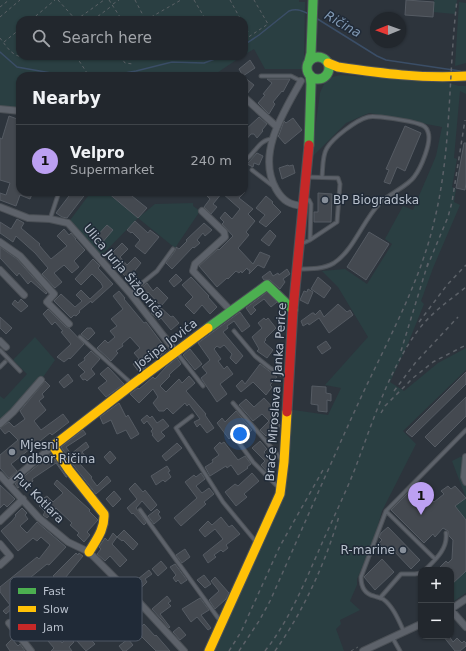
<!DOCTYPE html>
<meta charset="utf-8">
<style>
body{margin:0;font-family:"DejaVu Sans",sans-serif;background:#2a2f35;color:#f1f3f6}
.controls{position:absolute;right:12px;bottom:12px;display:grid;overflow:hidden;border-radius:8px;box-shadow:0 1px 3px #0004}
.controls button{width:36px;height:36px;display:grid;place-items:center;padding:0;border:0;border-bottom:1px solid #3f4449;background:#22272d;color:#f1f3f6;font:20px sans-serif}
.compass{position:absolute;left:370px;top:12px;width:36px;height:36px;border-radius:50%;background:#22272d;box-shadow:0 1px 3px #0004;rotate:269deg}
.you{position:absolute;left:240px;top:434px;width:14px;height:14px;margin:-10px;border:3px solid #fff;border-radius:50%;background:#1a73e8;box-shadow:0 0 0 6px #1a73e833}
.badge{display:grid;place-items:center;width:26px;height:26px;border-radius:50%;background:#bca0f2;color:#111;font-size:13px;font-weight:700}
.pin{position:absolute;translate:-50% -33px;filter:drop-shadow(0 1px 2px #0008)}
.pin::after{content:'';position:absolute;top:21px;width:14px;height:12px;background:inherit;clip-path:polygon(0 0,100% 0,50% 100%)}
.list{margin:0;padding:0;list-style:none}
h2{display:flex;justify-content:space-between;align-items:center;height:52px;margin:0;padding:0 16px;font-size:17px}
h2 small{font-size:13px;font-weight:400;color:#a2a5aa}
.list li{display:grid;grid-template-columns:26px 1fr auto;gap:12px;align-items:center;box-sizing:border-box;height:72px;padding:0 16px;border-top:1px solid #3f4449}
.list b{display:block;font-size:15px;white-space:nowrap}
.list p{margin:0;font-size:13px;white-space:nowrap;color:#a2a5aa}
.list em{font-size:13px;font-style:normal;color:#a2a5aa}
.icon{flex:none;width:22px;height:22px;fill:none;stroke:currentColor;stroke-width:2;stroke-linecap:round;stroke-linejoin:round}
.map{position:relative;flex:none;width:466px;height:651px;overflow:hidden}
.search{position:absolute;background:#22272d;box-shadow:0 1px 3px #0004;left:16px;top:16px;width:232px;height:44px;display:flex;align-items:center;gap:10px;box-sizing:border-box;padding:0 14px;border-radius:12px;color:#a2a5aa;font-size:15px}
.panel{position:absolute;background:#22272d;box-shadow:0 1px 3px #0004;left:16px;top:72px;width:232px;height:124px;border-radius:12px}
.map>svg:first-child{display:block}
.green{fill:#2a3f42}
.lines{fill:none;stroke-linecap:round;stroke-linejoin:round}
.stream{stroke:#3b4e67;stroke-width:1.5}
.building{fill:#444950;stroke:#555b63}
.lane-casing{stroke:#4b5056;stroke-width:5}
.street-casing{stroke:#4b5056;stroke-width:8}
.fast-casing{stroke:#4b5056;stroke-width:11}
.slow-casing{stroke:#4b5056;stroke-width:11}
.jam-casing{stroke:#4b5056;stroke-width:11}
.path{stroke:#5b6166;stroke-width:1;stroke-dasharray:3 3;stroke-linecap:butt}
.lane{stroke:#5d626a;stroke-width:3}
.street{stroke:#5d626a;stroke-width:6}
.fast{stroke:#4caf50;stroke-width:9}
.slow{stroke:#ffc107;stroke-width:9}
.jam{stroke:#c62828;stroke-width:9}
.rail{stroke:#5c6168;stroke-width:1.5;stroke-dasharray:4 4;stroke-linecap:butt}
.poi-dot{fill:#878f9a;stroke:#202a37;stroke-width:1.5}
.labels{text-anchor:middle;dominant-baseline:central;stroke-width:3;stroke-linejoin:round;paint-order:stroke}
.poi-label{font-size:12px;fill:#b8c0cc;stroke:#202a37;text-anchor:start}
.street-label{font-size:12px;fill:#b8c0cc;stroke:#202a37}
.water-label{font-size:13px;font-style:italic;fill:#7f97b2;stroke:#202a37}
.key{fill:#202a37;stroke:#4e5764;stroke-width:1}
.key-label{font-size:11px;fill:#b8c0cc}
</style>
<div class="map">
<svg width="466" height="651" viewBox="0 0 466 651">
<rect width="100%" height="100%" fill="#2d343c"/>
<path class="green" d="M0 0H299V2H305L304 58 302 69H265L254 49 244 55V20H20V56H242L214 75V76H20V111L0 109Z
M434 0H457L455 14 433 12Z
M459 2 466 3V63L455 66Z
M340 75 446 82 459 86H466V94L460 91 454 158 457 159 452 187 456 189 454 202 460 205 433 268 421 301 424 304 407 346 390 382 404 391 438 363 466 348V370L403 431 416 444 382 511 373 543 357 579V585L350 601 360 610 340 620 341 624 336 629 344 651H209L280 494 287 409 328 415 341 388 325 385 368 337 338 287 322 271 345 269 367 284 392 244 385 239 403 206 413 210 436 156 442 127 369 113 346 123 311 158 320 93C324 82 329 77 340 75Z
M91 192H106L138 218 155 204 193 203V206L200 211 175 248 138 218 99 258 68 223Z
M35 337 55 360 41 380 0 424V396L4 399 27 374 13 360Z
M466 456V520L455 506 466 498 452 461 460 457Z
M466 571V593L451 603V585Z"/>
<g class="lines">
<path class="stream" d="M316 18 377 56 386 60 460 71
M244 45 259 35 289 11C297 8 302 11 309 14
M0 52 17 67 68 76
M108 76 136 71 172 62 204 63 223 56"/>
</g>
<path class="building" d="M406 0 434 2 433 17 405 15Z
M250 60 255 68 243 76 239 69Z
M244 77 254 85 247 94 244 93Z
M267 79H290L283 92 282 91 273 102 275 104 269 114 258 103 265 95 263 94 272 83Z
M9 116 20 120V192H33L30 199 20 195 16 206 0 200V193L6 195 10 183 0 180V138L2 139Z
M259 117 267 124 262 130 263 131 257 138 254 134H251L244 142V131Z
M293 118 302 130 285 144 278 136 279 135 284 121 286 123Z
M405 126 421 133 405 171 397 167 390 184 384 182 389 170 386 169Z
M464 143H466V183L465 190 456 188Z
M257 153 263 156 259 165 254 163 253 167 247 164Z
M288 165 289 166 293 165 295 173 282 179 279 168Z
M72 192H87L67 218 62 217 56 213Z
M107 192H127L147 208 138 218Z
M208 192H245L239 198 253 209 248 214 255 221 246 232 249 235 238 248 253 264 260 252 270 256 264 268 258 265 249 274 250 270H248L247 268 242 273 241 271 239 273 236 271 228 279 227 278 217 287 199 266 218 249 219 250 233 236 222 224 224 222 220 218 225 212 232 219 240 209 222 193 213 204 217 207 211 214 204 207 210 199 205 194Z
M318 193 332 194 331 222H314V212H318Z
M266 196 273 202 272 203 281 212 266 227 259 222 265 215 256 208Z
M17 219 24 223 21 228 40 244 39 245 51 259 67 246 57 236 64 229 69 235 71 233 76 239H75L85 250 74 261 79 267 72 273 64 265 54 273 62 282 55 288 42 274 48 268 35 253 16 236 13 242 0 233V222L11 229Z
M135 221 148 233 150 230 159 237 145 254 135 246 140 240 132 232 131 233 127 230Z
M204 223 212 230 205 236 203 233 197 240 200 243 194 248 193 247 172 269 166 263 175 251 176 248V247L179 249 187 241 186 240Z
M107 225 113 230 101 244 95 238Z
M270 230 276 236 269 246 261 240Z
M369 232 389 244 366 280 347 267Z
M122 243 128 249 120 257 127 265 135 257 141 263 133 273 140 281 134 286 123 274 107 258Z
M0 247 17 259 47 293 46 294 31 281 28 284 19 273 17 276 0 258Z
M93 259 100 266 98 268 113 284 92 303 91 301 79 311 80 312 76 316 74 315 71 318 54 301 61 294 75 307 82 301 76 295 81 290 90 299 103 287 101 283 92 274 81 285 75 279Z
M287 269 290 274 283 279 285 282 280 289 270 280H264L262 277 270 271 273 276 278 273 279 275Z
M176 274 182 280 174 287 169 281Z
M191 277 209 296 208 297 217 307 210 314 202 305 194 314 185 305 193 297 182 285Z
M318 277 331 288 324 298 311 289Z
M147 283 153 291 157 287 168 298 161 306 148 292 143 297 138 291Z
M308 289 313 292 308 304 300 300 304 291 307 292Z
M119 291 125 298 124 299 144 323 146 322 167 350 160 356 154 348 140 360 134 353 140 348 130 337 122 344 123 346 116 351 118 353 111 361 97 348 105 340 108 343 115 337 110 331 117 326 111 319 123 309 113 296Z
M267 292 277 302 271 307 264 299 253 307 256 310 251 315 246 308Z
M21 299 28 306 21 312 12 304 15 300 18 303Z
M338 304 347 312 350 310 353 315 329 333 319 318 309 325 308 323 303 326 301 321 312 313H314L315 315 320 310 324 317Z
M158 305 171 317 173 316 179 323 171 330 161 318 159 320 151 313Z
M48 309 66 327 69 328 84 344 70 359 69 358 64 362 57 357 71 344 61 332 63 331 55 322 52 325 43 314Z
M240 312 250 326 242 332 234 321 227 326 228 328 223 332 243 356 236 364 230 358 232 354 224 345 220 348 217 346 214 349 221 359 218 361 224 369 227 366 233 374 220 384 227 394 217 402 201 378 207 373 202 367 210 360 198 343Z
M0 317 12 328 6 334 0 328Z
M264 318 266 320 268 318 276 328 265 339 266 340 264 342 273 350 267 358 257 351 259 349 252 337 262 328 258 323Z
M87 328H91L95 333 88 340 81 334Z
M326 341 331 348 322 354 317 347Z
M190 349 202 364 195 370 183 355Z
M91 351 100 359 91 369 95 374 87 381 85 379 83 380 80 376 85 372 78 365 85 360 84 358Z
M177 358 181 364 173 371 169 375 170 376 160 386 166 392 179 379 182 383 189 376 195 383 186 391 206 414 205 415 214 428 207 433 200 424 197 427 194 422 200 419 189 404 187 406 185 403 173 414 167 408 164 411H159L153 403 158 397 153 389 139 403 130 394 138 388 139 389 153 377 155 379 166 367Z
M139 359 146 367 139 372 133 364Z
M260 364 277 377 270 385 272 387 266 395 253 382 241 392 236 386 242 380 245 384Z
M108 367 124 384 106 397 98 388 107 381 100 374Z
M466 372V384L412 437 406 432Z
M68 374 73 381 64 388 59 382Z
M45 381 50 386 42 394 44 397 39 401 46 410 34 421 41 430 63 414 69 422 52 435 50 433 11 464 17 471 9 478 0 468V455L18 440 9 431 5 434 0 428 9 422 14 427 25 419 20 411Z
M312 386 326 387V393L331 394V401L327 400V412L318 411V405L311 404Z
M466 397V416L435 447 425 437Z
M264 398 275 410 270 416 280 425 278 429 276 427 266 436 260 430 269 421 262 414 253 421 239 405 246 399 254 407Z
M119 403 126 417 128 415 139 434 131 439 126 430 117 434 111 420 103 424 100 417Z
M236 411 252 430 244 437 237 431 229 439 217 423 222 418 225 422Z
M147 415 150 418 152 416 157 423 163 419 169 426 161 432 165 436 158 442 152 435 153 434 151 431 153 429 147 421 144 424 141 420Z
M83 430 86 434 66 447 71 454 86 442 89 447 82 452 87 458 80 464 92 477 91 478 97 486 107 476 111 481 96 494 74 466 61 447Z
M260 441 267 449 264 452 273 461 269 465 272 469 271 476 261 465 265 461 252 448Z
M220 442 221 444 224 442 238 460 245 456 251 464 247 467 248 468 238 475 231 465 227 468 226 466 210 476 205 467 213 462 212 460 219 455 214 448Z
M177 443 182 448 166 461 162 456Z
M110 451 116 458 110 464 104 457Z
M51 454 67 477H66L56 463 32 479 33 481 29 485 26 481 18 488 15 484Z
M167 466 170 471 168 472 171 477 165 482 163 480 156 485 151 476Z
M201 473 205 479 196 486 202 493 209 488 214 494 204 502 206 504 181 526 174 518 197 498 185 482 194 475 196 477Z
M252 473 259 481 244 494 247 497 236 506 225 492 235 484 238 486Z
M57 480 90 510 89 511 98 520 87 532 90 535 84 542 77 535 79 533 70 525 72 523 56 508 47 518 43 515 45 512 39 506 41 504 38 501 42 496 44 498 47 496 53 502 63 493 54 484Z
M135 483 143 492 145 490 157 505 151 511 142 501 136 508 146 523 144 525 133 513 132 514 127 508 137 499 129 489Z
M0 485 15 499 7 507 4 504 0 508Z
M416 485 434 502 444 494 441 491 448 486 451 489 455 486 466 498 455 506 466 520V571L451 585V570H437L446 561 448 563 452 559 453 540 449 536 448 531 443 528 435 537 433 534 424 543 391 510Z
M114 491 121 499 113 507 106 499Z
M22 508 27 513 25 515 28 519 20 526 27 533 37 522 66 547 49 565 47 564 15 590 25 604 18 611 14 607 6 614 3 611 10 605 0 592V587L37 557 39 559 50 545 41 537 37 541 33 538 18 551 1 531 12 521 16 516 15 515Z
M157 509 160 512 158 514 161 518 154 524 148 516Z
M221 517 229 527 232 525 240 534 226 545 228 548 223 552 221 550 214 555 216 557 208 563 203 555 223 539 215 529 205 537 199 530 208 521 212 525Z
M388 527 420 560 411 569 391 548 387 551 379 543 382 540 379 537 381 533Z
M124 530 138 544 133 550 123 540 122 541 117 537Z
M113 533 117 537 112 544 127 560 120 567 110 556 105 561 97 554 101 549 99 547 105 538 108 541Z
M185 549 190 557 182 563 176 555Z
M76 553 78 555 79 553 83 556 61 583 53 576Z
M382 559 394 572 375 590 364 577Z
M161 561 167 568 158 576 152 569Z
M175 564 187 580 181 584 178 580 176 582 173 578 176 575 170 567Z
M149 570 152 574 145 579 147 582 138 591 134 586 135 585 133 583Z
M204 575 211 584 205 588 197 580Z
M215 577 229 593 226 599 215 609 209 600 219 591 211 581Z
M167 596 171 601 168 603 171 606 160 614 170 627 169 628 152 609Z
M125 598 134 607 127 614 125 611 118 617 120 620 92 641 95 644 86 651 77 641 99 621 101 623 118 608 116 606Z
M200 598 209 610 201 615 211 628 208 630 197 617 191 622 182 609Z
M144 624 155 636 156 635 170 651H156L138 633 142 630 140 628Z
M179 627 186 635 180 640 173 632Z
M56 635 62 643 69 636 74 642 69 647 72 651H51L54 648 48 641Z
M443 636H449L453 642 457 638 462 643 464 641 466 643V646L460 651H455Z
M12 639 18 646 20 644 25 651H10L6 645Z
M128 639 133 645 126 651H123L119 646Z"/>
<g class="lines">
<g class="lane-casing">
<path id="lane" d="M261 76H291L301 81
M244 161C255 155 258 139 273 139
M252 170 273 186
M304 199 309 200 311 204 310 240
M50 219 59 192
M301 244 310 240 337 222 340 184 338 178 306 177
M299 269C311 269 324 269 334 263 354 250 363 220 380 203 389 194 408 186 414 177 421 168 432 142 428 132 427 128 423 125 419 124 411 121 375 115 368 117 356 120 333 138 327 148 322 156 323 168 322 177
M130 293 157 271 173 249
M234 331 255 356 270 368 288 378
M80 337 131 383
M0 350 20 371
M177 353 203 386
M0 367 5 362
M233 403 282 460
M192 416 176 428 223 502 257 543
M237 440 253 462 278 487
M140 510 221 622
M386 511 435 559
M425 570C435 560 448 549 446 533
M380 598 401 574H415L421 573
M96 615 126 590
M404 632C399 621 393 606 383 599 381 598 377 597 374 596 365 594 361 587 361 577L386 511 466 430
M392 637 400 651"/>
</g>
<g class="street-casing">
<path id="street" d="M301 81C284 112 256 153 276 189 283 201 290 205 303 206
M244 97 277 127
M0 109 20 111
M0 207 28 218 50 219 68 223 130 293 176 352
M202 211 224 232 225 237 195 264 193 271 231 311
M0 242 20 256 54 294 47 302 69 324
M0 270 24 295
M0 341 6 347
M0 424 13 412 41 380
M466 457 464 477 466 482
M0 475 39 518 68 542 89 552 137 600 184 651
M8 484 53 446
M0 521 23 499
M0 544 10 556 0 565
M451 609 466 599
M451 610 466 627
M9 623 31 651
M363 651 421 624"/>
</g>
<g class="fast-casing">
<path id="fast" d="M307 68a11 11 0 1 1 22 0a11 11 0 1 1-22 0Z
M309 61 311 53 313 0
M309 145 311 84 310 75
M208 328 267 285 293 310"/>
</g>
<g class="slow-casing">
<path id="slow" d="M328 63 338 67C380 73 423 79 466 76
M89 552C96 540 105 529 104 514L69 470 53 446 133 384 208 328
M209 651 280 494 284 462 287 412"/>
</g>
<g class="jam-casing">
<path id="jam" d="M287 412 293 310 309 145"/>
</g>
<path class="path" d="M58 0 76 20
M109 0 122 20
M135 0 145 19
M194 0 206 20
M230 0 241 20
M113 4 119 0
M0 7 9 0
M0 17 20 0
M31 20 55 0
M76 20 104 0
M93 20 113 5
M146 20 181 0
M244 25 248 32
M0 38C7 47 14 60 28 56
M244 40 268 24 254 0
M4 42 20 29
M76 56 87 73
M120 56 125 63 133 64
M143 56 145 61
M47 636V630L52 624
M351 651 358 647"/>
<use href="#lane" class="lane"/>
<use href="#street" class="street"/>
<use href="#fast" class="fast"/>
<use href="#slow" class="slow"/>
<use href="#jam" class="jam"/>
<path class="rail" d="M427 267 448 217 452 202 465 120
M419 322 447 285 466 265
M401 351 428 263
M394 391 416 362 458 317
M381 413 385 406 413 378 433 362 466 345
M229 651 241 632 280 546 323 470
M239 651 259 621 270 601C301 532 331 462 363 393 389 338 420 282 434 222 452 150 448 74 457 0
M265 651C291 618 306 579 323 541 335 514 349 486 359 458 375 415 391 366 419 329 433 311 449 301 466 287
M275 651C303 612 326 562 339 516"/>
</g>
<g class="poi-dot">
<circle cx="325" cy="200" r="4"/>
<circle cx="12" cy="452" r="4"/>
<circle cx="403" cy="550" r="4"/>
</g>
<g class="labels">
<g class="poi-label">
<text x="333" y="200">BP Biogradska</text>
<text x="20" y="445">Mjesni<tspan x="20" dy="14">odbor Ričina</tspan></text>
<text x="395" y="550" text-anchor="end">R-marine</text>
</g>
<g class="street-label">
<text transform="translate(124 271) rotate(50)">Ulica Jurja Šižgorića</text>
<text transform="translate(166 344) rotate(-37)">Josipa Jovića</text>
<text transform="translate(276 392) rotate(-86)">Braće Miroslava i Janka Perice</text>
<text transform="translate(39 498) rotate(45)">Put Kotlara</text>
</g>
<g class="water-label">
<text transform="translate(343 24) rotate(30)">Ričina</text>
</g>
</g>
<rect x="10" y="577" width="132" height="64" rx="6" class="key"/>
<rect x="18" y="588" width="18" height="6" fill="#4caf50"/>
<rect x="18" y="606" width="18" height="6" fill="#ffc107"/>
<rect x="18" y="624" width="18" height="6" fill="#c62828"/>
<g class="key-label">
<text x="43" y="595">Fast</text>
<text x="43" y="613">Slow</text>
<text x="43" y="631">Jam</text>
</g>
</svg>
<div class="controls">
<button>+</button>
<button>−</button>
</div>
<svg class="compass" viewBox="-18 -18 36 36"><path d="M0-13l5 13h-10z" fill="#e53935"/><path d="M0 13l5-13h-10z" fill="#a2a5aa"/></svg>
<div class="you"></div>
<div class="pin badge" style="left:421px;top:515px">1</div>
<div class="search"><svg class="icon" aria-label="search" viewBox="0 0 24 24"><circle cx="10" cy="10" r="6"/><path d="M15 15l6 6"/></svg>Search here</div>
<section class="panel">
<h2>Nearby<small></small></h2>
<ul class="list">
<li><span class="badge">1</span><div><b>Velpro</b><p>Supermarket</p></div><em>240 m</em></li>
</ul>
</section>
</div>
